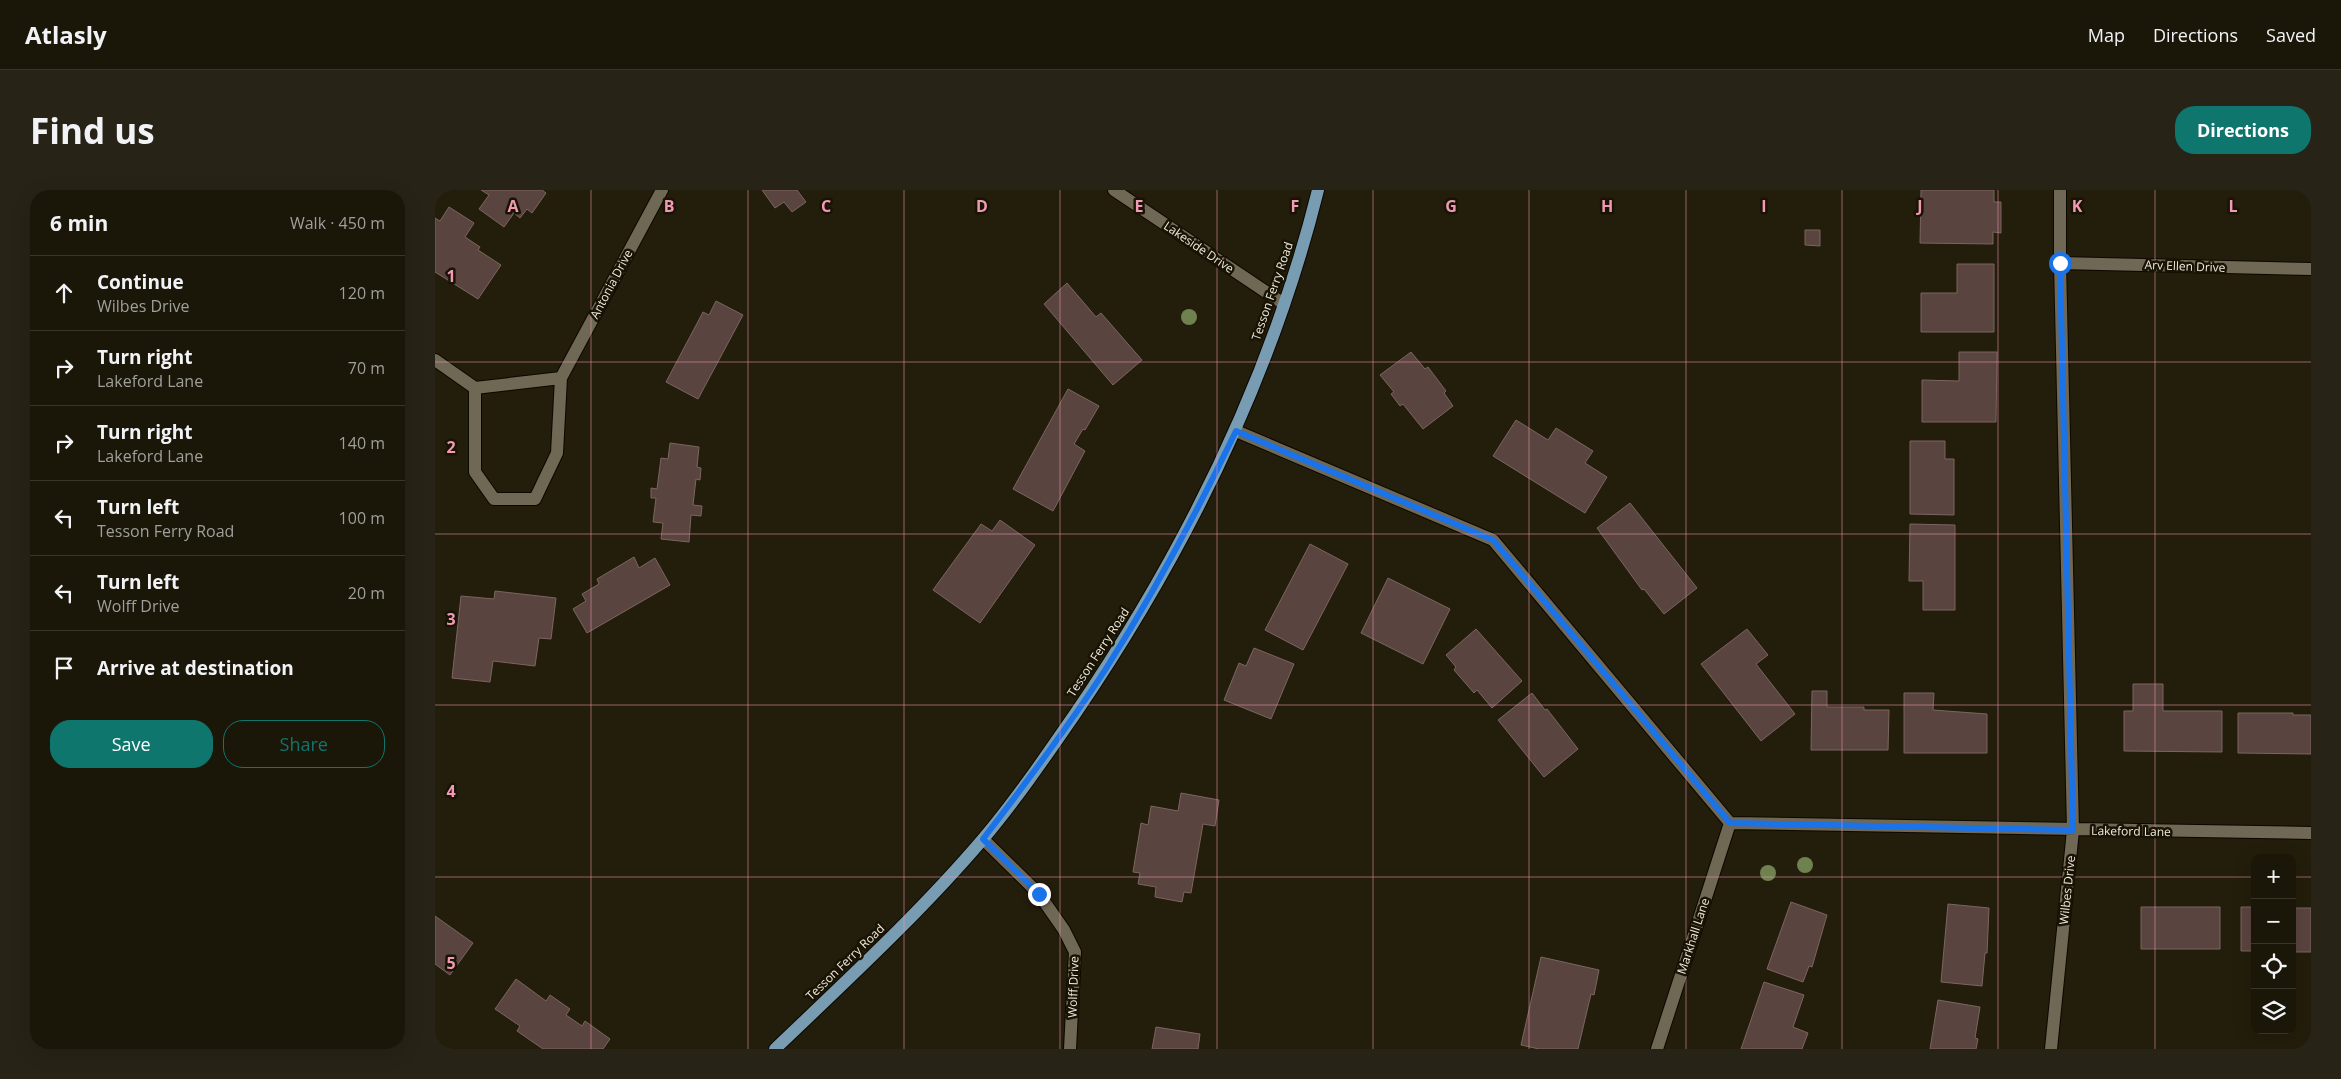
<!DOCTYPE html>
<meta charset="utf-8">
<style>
body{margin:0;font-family:"Open Sans",sans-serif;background:#272316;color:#f1f3f6}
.controls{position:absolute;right:15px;bottom:15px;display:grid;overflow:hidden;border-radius:10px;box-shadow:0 5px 20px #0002}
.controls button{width:45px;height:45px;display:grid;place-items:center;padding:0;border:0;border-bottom:1px solid #383529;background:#1a1608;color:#f1f3f6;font:25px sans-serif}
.stop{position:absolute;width:15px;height:15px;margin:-11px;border:4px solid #1a73e8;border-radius:50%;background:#fff}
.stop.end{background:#1a73e8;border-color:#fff;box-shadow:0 1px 5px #0008}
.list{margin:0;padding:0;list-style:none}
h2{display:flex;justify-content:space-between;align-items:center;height:65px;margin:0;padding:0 20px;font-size:21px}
h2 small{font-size:16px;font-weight:400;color:#9f9f9c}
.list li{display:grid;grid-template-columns:32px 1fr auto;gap:15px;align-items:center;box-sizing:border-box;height:75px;padding:0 20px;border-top:1px solid #383529}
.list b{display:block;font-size:19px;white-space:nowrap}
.list p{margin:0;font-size:16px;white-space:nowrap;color:#9f9f9c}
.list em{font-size:16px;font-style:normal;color:#9f9f9c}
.actions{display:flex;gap:10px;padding:15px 20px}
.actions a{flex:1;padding:11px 0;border:1px solid #0f766e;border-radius:20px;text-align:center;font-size:18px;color:#0f766e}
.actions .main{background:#0f766e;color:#fff}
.icon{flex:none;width:28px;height:28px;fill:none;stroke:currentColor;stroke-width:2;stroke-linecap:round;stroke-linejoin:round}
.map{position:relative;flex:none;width:1876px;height:859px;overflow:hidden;border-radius:20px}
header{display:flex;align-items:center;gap:30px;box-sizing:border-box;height:70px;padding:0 25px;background:#1a1608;border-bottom:1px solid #383529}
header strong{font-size:24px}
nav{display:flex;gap:28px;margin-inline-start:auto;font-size:18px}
.intro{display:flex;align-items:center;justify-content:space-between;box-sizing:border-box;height:120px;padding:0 30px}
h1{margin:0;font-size:35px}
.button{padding:12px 22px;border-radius:20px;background:#0f766e;color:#fff;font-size:18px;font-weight:700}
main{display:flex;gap:30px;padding:0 30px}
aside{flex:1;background:#1a1608;border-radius:20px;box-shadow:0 5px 20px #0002}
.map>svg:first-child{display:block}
.building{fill:#5a4440;stroke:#7c6560}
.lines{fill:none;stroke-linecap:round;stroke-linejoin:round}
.minor-casing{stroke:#0c0700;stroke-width:14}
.primary-casing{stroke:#0c0700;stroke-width:14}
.minor{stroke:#6f6855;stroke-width:12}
.primary{stroke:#789db3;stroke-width:12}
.tree{fill:#6e814f}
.route{stroke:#1a73e8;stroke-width:6}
.grid{fill:none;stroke:#f09ab5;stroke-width:1;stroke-opacity:0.55}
.labels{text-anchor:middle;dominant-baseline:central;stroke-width:5;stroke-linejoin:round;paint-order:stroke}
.street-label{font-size:12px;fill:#eeeadf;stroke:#191304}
.grid-label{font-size:16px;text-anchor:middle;font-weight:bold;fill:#f09ab5;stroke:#191304;stroke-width:5;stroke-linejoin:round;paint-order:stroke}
</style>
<header>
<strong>Atlasly</strong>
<nav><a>Map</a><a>Directions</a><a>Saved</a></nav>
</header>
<div class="intro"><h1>Find us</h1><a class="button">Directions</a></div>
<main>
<aside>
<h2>6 min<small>Walk · 450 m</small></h2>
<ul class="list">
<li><svg class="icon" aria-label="ahead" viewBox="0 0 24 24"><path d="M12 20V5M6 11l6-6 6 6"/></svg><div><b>Continue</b><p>Wilbes Drive</p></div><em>120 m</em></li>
<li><svg class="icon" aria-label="right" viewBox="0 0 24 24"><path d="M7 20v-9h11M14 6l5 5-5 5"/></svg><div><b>Turn right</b><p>Lakeford Lane</p></div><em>70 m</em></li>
<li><svg class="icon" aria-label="right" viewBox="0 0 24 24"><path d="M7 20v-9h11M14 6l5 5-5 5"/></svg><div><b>Turn right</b><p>Lakeford Lane</p></div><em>140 m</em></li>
<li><svg class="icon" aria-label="left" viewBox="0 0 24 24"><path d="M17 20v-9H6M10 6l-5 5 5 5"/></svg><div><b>Turn left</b><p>Tesson Ferry Road</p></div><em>100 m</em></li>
<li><svg class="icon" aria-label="left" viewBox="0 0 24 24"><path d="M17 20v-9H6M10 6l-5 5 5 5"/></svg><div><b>Turn left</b><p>Wolff Drive</p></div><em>20 m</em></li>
<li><svg class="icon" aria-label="arrive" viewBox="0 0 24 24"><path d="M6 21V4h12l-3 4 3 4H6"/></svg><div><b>Arrive at destination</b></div></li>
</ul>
<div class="actions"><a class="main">Save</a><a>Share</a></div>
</aside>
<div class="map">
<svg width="1876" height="859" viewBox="0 0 1876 859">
<rect width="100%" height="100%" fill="#231d0b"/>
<path class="building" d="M46 0H107L111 3 97 23 92 19 85 28 79 23 69 37 44 19 54 5Z
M327 0H362L371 12 357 22 349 12 340 18Z
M1486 0H1559V12H1566V43L1558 42V54L1485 53Z
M14 17 39 33 30 47 45 57 43 60 66 75 43 109 0 82V28L5 31Z
M1370 40H1385V56L1370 55Z
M1522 74H1559V142H1486V103H1522Z
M632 93 661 127 666 123 707 170 678 195 609 114Z
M281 111 308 125 263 209 231 192 268 122 274 125Z
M976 162 990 179 993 177 1011 201 1009 203 1018 216 988 239 968 214 965 216 956 204 959 202 945 185Z
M1524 162H1562L1561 232H1487V190L1524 191Z
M633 199 664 216 650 240 648 239 639 254 650 261 618 321 578 299Z
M1081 230 1113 250 1121 238 1158 261 1150 273 1172 287 1150 323 1058 266Z
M1475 251H1510V269H1519V325L1475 324Z
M235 253 264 257 262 277 266 278 265 290 261 289 258 315 267 316 266 326 256 325 254 352 226 349 228 333 218 332 221 308H216V298L222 299 226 268 233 269Z
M1195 313 1262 398 1229 424 1209 399 1207 400 1162 338Z
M565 330 600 355 545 433 498 400 546 334 557 341Z
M1475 334 1520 335V420H1488V391H1474Z
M875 354 913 374 868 460 830 440Z
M199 367 204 378 220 368 235 395 152 443 138 419 151 411 147 404 164 394 162 389Z
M953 388 1015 419 988 474 926 443Z
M60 401 121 408 116 449 104 448 100 476 58 471 55 492 17 488 26 406 59 409Z
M1041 439 1087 491 1057 518 1042 500 1039 503 1019 480 1021 477 1011 465Z
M1312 439 1333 465 1321 474 1360 524 1326 551 1266 474Z
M819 458 859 474 836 529 789 510 804 473 811 476Z
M1698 494H1728V521H1787V562L1689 561V521H1698Z
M1377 501H1392V517H1429V520H1454L1453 560H1376Z
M1097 503 1110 520 1112 519 1143 559 1109 587 1063 530Z
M1469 503H1499L1498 520 1552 524V563H1469Z
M1803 523H1858V525H1876V564L1803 563Z
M746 603 784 610 780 636 768 634 756 703 749 702 747 712 720 707 721 697 703 694 705 683 698 682 706 633 713 635 716 616 743 621Z
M1356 712 1392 725 1377 777 1374 776 1368 792 1332 779Z
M1513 714 1554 718 1552 763H1550L1547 796 1506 792Z
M1706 717H1785V759H1706Z
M1806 717H1820V761H1806Z
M1857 718H1876V762H1857Z
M0 726 38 753 15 785 0 774Z
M1106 767 1164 780 1159 805 1156 804 1143 859H1104L1086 855Z
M81 789 111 811 115 805 135 819 131 825 147 836 150 831 175 849 168 859H108L82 841 85 836 60 819Z
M1329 792 1369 805 1358 837 1373 843 1367 859H1306Z
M1503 810 1545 817 1540 848 1543 849 1541 859H1495Z
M721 837 765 844 763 859H717Z"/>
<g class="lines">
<g class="minor-casing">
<path id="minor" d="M679 0 849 114
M1625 73 1876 79
M0 170 40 198 126 188
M40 198V282L59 309H100L122 263 126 188 227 0
M801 241 1058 350 1295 633 1876 643
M548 649 604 704 629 740 640 762 635 859
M1222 859 1295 633
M1616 859 1638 640 1625 73V0"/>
</g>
<g class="primary-casing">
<path id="primary" d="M340 859C411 791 484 724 548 649 581 610 611 566 640 524 749 364 836 189 883 0"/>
</g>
<use href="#minor" class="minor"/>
<use href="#primary" class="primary"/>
</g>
<g class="tree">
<circle cx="754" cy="127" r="8"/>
<circle cx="1370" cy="675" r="8"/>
<circle cx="1333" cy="683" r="8"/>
</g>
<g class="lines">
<path class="route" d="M604 704 548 649C591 593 634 536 672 477 720 401 762 322 801 241L1058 350 1295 633 1638 640 1625 73"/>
</g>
<path class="grid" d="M156 0V859M313 0V859M469 0V859M625 0V859M782 0V859M938 0V859M1094 0V859M1251 0V859M1407 0V859M1563 0V859M1720 0V859M0 172H1876M0 344H1876M0 515H1876M0 687H1820M1857 687H1876"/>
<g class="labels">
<g class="street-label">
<text transform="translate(764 57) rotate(34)">Lakeside Drive</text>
<text transform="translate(1750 76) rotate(2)">Arv Ellen Drive</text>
<text transform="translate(176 94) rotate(-62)">Antonia Drive</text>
<text transform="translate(837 101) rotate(-71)">Tesson Ferry Road</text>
<text transform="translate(663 462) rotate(-57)">Tesson Ferry Road</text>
<text transform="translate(1696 641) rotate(1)">Lakeford Lane</text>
<text transform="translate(1632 700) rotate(-84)">Wilbes Drive</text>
<text transform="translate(1258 746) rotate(-72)">Markhall Lane</text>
<text transform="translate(410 772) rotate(-44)">Tesson Ferry Road</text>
<text transform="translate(638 797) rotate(-88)">Wolff Drive</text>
</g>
</g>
<g class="grid-label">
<text x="78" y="22">A</text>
<text x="234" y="22">B</text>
<text x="391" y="22">C</text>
<text x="547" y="22">D</text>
<text x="704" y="22">E</text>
<text x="860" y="22">F</text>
<text x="1016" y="22">G</text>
<text x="1172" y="22">H</text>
<text x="1329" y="22">I</text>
<text x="1485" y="22">J</text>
<text x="1642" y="22">K</text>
<text x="1798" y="22">L</text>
<text x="16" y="92">1</text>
<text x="16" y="263">2</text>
<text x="16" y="435">3</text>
<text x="16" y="607">4</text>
<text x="16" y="779">5</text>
</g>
</svg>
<div class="controls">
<button>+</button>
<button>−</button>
<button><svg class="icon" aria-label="locate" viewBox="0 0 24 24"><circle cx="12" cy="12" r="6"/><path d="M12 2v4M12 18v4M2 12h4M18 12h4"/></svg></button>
<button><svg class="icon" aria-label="layers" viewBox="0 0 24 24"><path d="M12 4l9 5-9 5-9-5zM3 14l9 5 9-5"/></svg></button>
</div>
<div class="stop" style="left:1625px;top:73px"></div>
<div class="stop end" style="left:604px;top:704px"></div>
</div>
</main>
